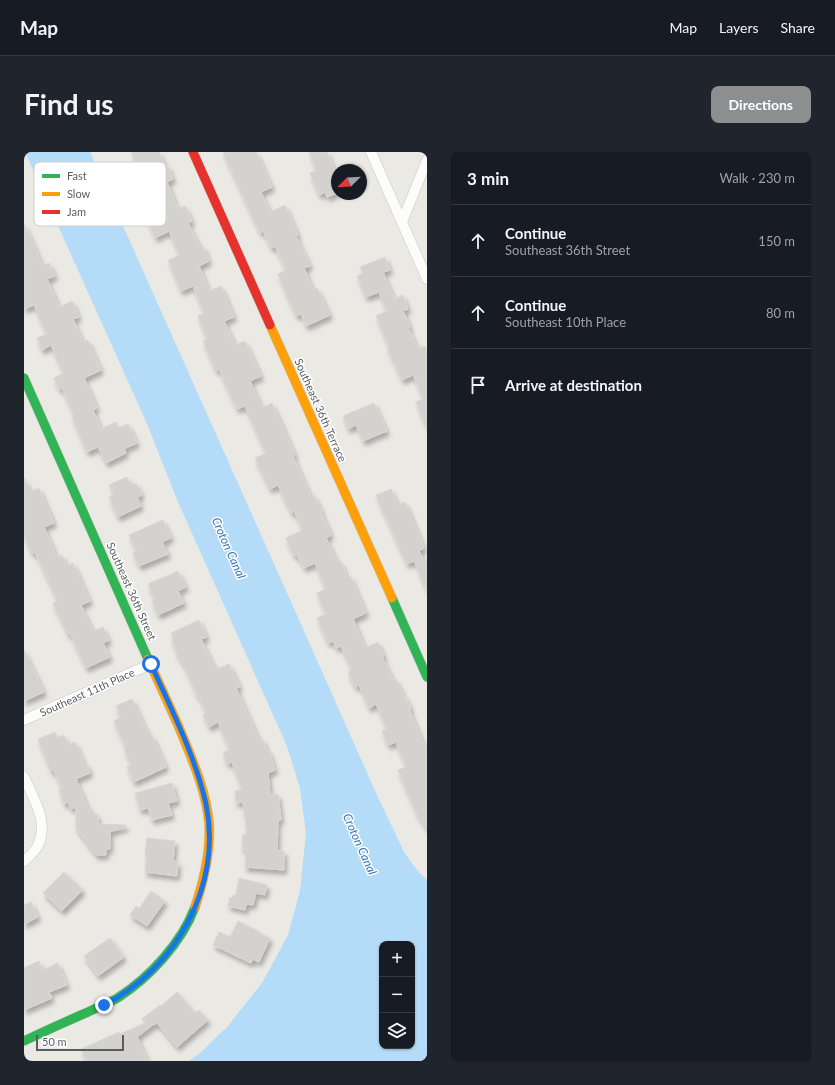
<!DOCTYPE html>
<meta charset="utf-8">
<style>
body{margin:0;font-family:Lato,sans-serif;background:#20242c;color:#f1f3f6}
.controls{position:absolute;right:12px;bottom:12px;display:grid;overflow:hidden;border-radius:8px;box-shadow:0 1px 3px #0004}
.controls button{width:36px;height:36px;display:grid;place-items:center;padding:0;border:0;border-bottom:1px solid #363941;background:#171b24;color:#f1f3f6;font:20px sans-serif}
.compass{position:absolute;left:307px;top:12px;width:36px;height:36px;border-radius:50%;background:#171b24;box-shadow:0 1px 3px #0004;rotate:246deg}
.scale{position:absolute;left:12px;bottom:10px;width:88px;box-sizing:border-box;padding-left:4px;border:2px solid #595d62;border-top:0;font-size:11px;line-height:14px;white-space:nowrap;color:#595d62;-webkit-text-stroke:3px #fff;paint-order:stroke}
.stop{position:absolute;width:12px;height:12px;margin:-9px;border:3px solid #1a73e8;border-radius:50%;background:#fff}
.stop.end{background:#1a73e8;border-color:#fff;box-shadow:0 1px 4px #0008}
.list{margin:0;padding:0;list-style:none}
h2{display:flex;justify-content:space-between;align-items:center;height:52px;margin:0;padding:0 16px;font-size:17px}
h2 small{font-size:13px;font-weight:400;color:#9ea1a6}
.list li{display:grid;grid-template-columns:26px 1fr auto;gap:12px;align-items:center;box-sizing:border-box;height:72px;padding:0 16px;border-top:1px solid #363941}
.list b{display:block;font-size:15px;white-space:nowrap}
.list p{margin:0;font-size:13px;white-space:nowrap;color:#9ea1a6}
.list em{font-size:13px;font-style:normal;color:#9ea1a6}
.icon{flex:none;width:22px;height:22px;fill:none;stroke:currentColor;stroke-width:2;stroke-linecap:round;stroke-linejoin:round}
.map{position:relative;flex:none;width:403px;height:909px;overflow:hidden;border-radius:8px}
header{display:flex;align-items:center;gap:24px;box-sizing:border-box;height:56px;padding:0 20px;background:#171b24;border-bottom:1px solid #363941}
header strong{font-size:19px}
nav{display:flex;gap:22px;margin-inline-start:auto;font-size:14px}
.intro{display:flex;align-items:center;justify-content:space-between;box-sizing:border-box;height:96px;padding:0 24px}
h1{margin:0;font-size:28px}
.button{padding:10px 18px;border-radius:8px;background:#8c8e8f;color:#fff;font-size:14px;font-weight:700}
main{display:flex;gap:24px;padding:0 24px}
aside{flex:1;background:#171b24;border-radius:8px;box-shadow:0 1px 3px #0004}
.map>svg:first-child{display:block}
.water{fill:#b4dbf7;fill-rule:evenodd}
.building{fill:#d3d2ce;stroke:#d9d7d2;filter:url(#shadow)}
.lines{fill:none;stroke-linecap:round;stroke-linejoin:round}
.street-casing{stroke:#c7c8c7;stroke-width:11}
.fast-casing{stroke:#c6c7c5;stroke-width:10}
.slow-casing{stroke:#c6c7c5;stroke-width:10}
.jam-casing{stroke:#c6c7c5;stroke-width:10}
.street{stroke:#fcfcfb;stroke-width:10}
.fast{stroke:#30b455;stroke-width:9}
.slow{stroke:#ff9f0a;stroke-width:9}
.jam{stroke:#e5322d;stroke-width:9}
.route{stroke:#1a73e8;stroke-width:5}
.labels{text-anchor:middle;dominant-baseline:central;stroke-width:3;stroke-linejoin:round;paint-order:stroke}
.street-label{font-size:11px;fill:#595d62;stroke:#fff}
.water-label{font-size:12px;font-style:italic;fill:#3875b4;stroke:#fff}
.key{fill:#fff;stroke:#cdced0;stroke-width:1}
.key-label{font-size:11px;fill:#595d62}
</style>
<header>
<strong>Map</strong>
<nav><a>Map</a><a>Layers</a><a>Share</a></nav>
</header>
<div class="intro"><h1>Find us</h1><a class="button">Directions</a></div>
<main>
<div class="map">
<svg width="403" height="909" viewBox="0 0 403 909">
<defs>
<filter id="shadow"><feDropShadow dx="2.5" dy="4.5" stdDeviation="2" flood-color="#0004"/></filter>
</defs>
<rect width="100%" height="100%" fill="#eae9e3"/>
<path class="water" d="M1 0H66L267 450 352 641 380 700 392 717 403 728V909H165L176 901 204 874 238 831 264 783 276 739 282 681 276 636 263 594 154 350 124 274ZM358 792H388V894H358Z"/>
<path class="building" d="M107 0H135L142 15 144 14 149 27 143 30 154 57 161 54 168 69 164 71 176 95 179 94 185 109 175 114 185 139 197 134 210 165 200 169 211 193 221 189 237 224 226 229 238 256 248 251 271 303 269 304 277 323 287 345 290 343 298 360H297L307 383 302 386 314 411 317 410 323 425 326 424 342 461 329 467 341 496 354 490 360 504 358 505 369 528 372 527 380 545 381 544 387 557H385L403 601V677L393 662 374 618 382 615 372 590 364 593 358 579 363 577 352 552 345 556 335 533 331 535 324 520 328 518 317 494 312 496 309 489 304 491 293 466 302 462 293 441 302 437 291 411 280 416 273 403 270 404 262 386 279 378 270 359 267 361 254 333 246 337 231 306 242 301 221 254 213 257 195 217 192 219 179 189 183 187 174 164 180 161 169 134 157 139 144 108 156 103 145 79 131 86 121 61 115 64 108 46 110 44 105 31 119 25Z
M199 0H232L248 35 237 40 246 60 261 53 274 83 272 84 286 114 280 116 289 138 293 136 306 163 282 174 277 162 272 164 254 122 262 118 251 94 247 96 239 79 236 81Z
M285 0H303L313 23V41L303 45 301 40 295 43 286 21 293 18Z
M0 72 19 114 25 111 31 124 23 127 35 155 48 149 55 165 49 167 59 190 64 188 77 218 60 226 73 256 69 258 77 277 92 270 94 276 104 272 113 291 100 297 102 301 82 311 74 295 63 300 48 264 50 263 38 236 35 237 30 226 40 221 27 193 18 198 13 186 23 182 10 153 0 157Z
M361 105 366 118 359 120 370 147 379 143 384 157 379 159 386 175 384 176 394 197 401 194 403 199V276L392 250 400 247 389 223 378 228 363 195 365 194 352 164 363 159 355 140 342 145 333 124 339 122 336 115Z
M350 251 363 279 339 289 332 273 324 277 319 264Z
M103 325 107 334 112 331 118 343 113 345 117 354 94 365 85 345 90 343 85 333Z
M0 326 7 340 15 336 30 371 20 375 33 406 38 403 43 414 49 411 66 449 57 453 69 480 79 475 85 488 79 491 86 505 62 516 46 481 44 482 29 451 34 449 11 400 8 401 0 383Z
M367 337 374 353 381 350 400 396 395 399 403 416V438L390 409 383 412 352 343Z
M139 368 147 386 138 390 144 402 115 414 109 401 113 399 105 383Z
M154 419 162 435 154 439 160 451 134 463 128 449 131 448 124 432Z
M175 468 183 485 177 487 188 511H190L193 517 205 512 216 535 212 536 235 588 238 586 243 599H245L251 618 244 621 246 643 254 642 257 668H254L253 699H260V718L221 715 222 697H218L219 682 223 683 219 650 212 651 211 639 218 638 208 610 203 612 199 600 206 598 194 570 185 575 179 563 182 561 175 544 174 545 159 511H158L151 498 152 497 148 489 149 486 147 481Z
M0 498 20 540 0 549Z
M108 547 125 584 128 583 142 615 110 630 103 615 107 613 100 596 102 595 90 569 97 565 92 554Z
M31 580 33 586 40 583 44 593 51 590 61 613 63 612 66 621 52 627 65 659H70V663H74V672L102 673V675L82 681H86V697H82V703H72L52 676V655L47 657 44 650 40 652 35 638 38 637 30 618 27 619 14 587Z
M148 631 153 649 144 651 148 663 128 668 124 656 116 658 111 641Z
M123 686 151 689 149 709 154 710 153 724 121 720 123 704H121Z
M40 720 59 738 38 759 19 741Z
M215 726 243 733 241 743 232 741 229 753 222 752 221 758 204 754 206 745 209 746V743H212Z
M127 739 141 749 123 774 106 763 112 754 115 757Z
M7 750 14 765 0 772V753Z
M214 769 234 779V780L246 786 235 810 229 807 227 811 189 793 195 780 206 785Z
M86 786 100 805 74 824 60 804Z
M15 809 18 818 34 811 43 833 25 840 28 846 0 858V816Z
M153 840 171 861 175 858 184 868 153 895 133 871 131 873 130 872 113 885 124 909H62L57 897 95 880 96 882 121 871 118 867 136 853 137 854Z"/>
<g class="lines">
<g class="street-casing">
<path id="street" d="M347 0 403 127
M378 70 403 8
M0 568 127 512
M0 625C10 647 26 672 13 695 9 701 5 705 0 709"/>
</g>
<g class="fast-casing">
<path id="fast" d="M0 226 124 507
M368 446 403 525
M0 889C21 879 43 869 64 860 74 855 86 851 95 845 126 825 158 790 171 755"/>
</g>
<g class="slow-casing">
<path id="slow" d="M246 173 368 446
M124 507C134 529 144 551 154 573 167 605 182 637 185 671 187 700 180 728 171 755"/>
</g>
<g class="jam-casing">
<path id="jam" d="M169 0 246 173"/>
</g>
<use href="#street" class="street"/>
<use href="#fast" class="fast"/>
<use href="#slow" class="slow"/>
<use href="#jam" class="jam"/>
</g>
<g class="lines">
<path class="route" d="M80 853C152 817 199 733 182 652 171 603 147 557 127 512"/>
</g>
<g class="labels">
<g class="street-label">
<text transform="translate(297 258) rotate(66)">Southeast 36th Terrace</text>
<text transform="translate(108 439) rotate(66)">Southeast 36th Street</text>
<text transform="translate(63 540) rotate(-24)">Southeast 11th Place</text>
</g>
<g class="water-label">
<text transform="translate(205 396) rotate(66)">Croton Canal</text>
<text transform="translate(336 692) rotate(66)">Croton Canal</text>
</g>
</g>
<rect x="10" y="10" width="132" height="64" rx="6" class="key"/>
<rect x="18" y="22" width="18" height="4" fill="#30b455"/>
<rect x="18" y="40" width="18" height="4" fill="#ff9f0a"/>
<rect x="18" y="58" width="18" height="4" fill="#e5322d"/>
<g class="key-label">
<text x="43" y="28">Fast</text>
<text x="43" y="46">Slow</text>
<text x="43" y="64">Jam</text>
</g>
</svg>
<div class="controls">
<button>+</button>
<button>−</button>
<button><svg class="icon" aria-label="layers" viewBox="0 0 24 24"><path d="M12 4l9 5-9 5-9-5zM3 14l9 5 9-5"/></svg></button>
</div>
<svg class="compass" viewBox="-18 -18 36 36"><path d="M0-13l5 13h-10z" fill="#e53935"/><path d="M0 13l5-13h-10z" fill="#9ea1a6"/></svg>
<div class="scale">50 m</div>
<div class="stop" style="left:127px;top:512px"></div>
<div class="stop end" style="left:80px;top:853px"></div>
</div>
<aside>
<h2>3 min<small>Walk · 230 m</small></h2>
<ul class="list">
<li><svg class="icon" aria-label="ahead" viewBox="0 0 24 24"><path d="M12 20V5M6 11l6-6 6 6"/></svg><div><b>Continue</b><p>Southeast 36th Street</p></div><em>150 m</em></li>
<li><svg class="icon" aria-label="ahead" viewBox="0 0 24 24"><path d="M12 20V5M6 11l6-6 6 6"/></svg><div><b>Continue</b><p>Southeast 10th Place</p></div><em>80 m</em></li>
<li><svg class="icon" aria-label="arrive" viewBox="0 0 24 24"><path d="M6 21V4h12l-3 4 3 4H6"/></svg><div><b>Arrive at destination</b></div></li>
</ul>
</aside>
</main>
